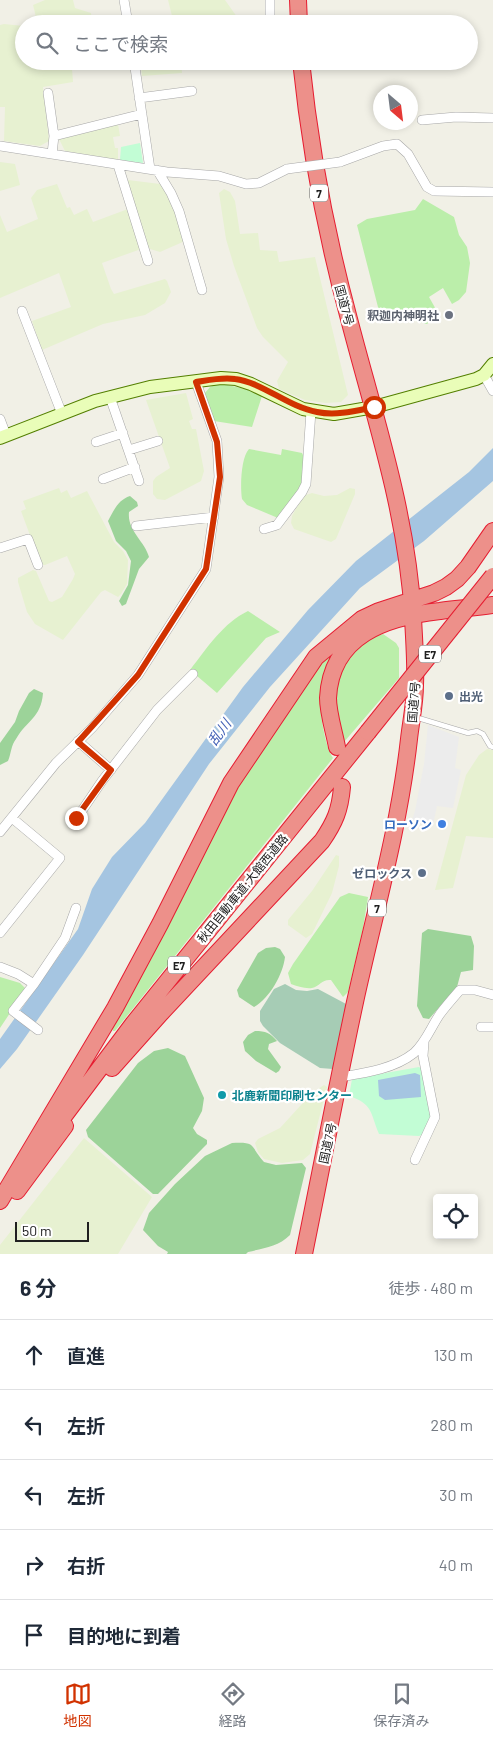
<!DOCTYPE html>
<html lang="ja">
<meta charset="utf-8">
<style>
body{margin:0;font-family:Barlow,"Noto Sans JP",sans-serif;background:#f6f6f7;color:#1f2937}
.controls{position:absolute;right:15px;bottom:15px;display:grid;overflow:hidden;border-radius:5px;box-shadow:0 2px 8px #0003}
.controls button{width:45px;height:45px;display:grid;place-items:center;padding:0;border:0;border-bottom:1px solid #e0e1e3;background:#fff;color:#1f2937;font:25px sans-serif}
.compass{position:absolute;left:373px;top:85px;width:45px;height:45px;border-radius:50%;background:#fff;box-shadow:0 2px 8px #0003;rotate:152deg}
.scale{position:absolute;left:15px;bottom:12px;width:74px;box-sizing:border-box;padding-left:5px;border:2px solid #202020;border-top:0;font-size:14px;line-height:18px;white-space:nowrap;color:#202020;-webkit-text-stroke:4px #fff;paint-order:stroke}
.stop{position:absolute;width:15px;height:15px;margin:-11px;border:4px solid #d13200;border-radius:50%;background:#fff}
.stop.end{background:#d13200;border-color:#fff;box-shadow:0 1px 5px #0008}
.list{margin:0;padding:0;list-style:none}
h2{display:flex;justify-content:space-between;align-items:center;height:65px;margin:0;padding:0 20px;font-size:21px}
h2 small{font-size:16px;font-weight:400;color:#747a83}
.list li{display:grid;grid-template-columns:32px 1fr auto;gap:15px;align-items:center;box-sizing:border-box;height:70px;padding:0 20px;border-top:1px solid #e0e1e3}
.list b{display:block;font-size:19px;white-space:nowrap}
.list em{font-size:16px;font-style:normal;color:#747a83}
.icon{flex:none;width:28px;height:28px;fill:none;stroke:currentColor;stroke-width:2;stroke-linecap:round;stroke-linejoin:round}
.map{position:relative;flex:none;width:493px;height:1254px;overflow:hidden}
.search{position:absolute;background:#fff;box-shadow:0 2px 8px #0003;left:15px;right:15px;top:15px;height:55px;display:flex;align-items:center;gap:12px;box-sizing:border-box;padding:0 18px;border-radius:28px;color:#747a83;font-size:19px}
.sheet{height:415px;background:#fff}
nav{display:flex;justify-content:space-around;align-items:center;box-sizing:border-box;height:70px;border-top:1px solid #e0e1e3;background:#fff;font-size:14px;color:#747a83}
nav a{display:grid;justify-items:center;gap:2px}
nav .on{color:#d13200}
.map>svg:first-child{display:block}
.farmland{fill:#e7f1d1}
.grass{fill:#bea}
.forest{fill:#9cd399}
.cemetery{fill:#a6ccb5}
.park{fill:#c2fdd5}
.parking{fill:#ececec}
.water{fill:#a5c5e1}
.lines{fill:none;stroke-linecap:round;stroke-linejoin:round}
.lane-casing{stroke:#a7a7a7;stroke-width:5.5}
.street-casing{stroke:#a7a7a7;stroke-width:10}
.secondary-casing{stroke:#537f00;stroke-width:14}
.highway-casing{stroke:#e61d31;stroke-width:18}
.lane{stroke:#fff;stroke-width:4.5}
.street{stroke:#fff;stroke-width:9}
.secondary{stroke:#e9fdb8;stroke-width:12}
.highway{stroke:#ed908a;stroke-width:16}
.street-bridge-casing{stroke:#a7a7a7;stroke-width:10;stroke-linecap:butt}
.highway-bridge-casing{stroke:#e61d31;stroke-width:18;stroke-linecap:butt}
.street-bridge{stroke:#fff;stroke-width:9}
.highway-bridge{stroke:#ed908a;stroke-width:16}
.route{stroke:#d13200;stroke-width:6}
.worship-dot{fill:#6b7280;stroke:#fff;stroke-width:2}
.service-dot{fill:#5c6f8a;stroke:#fff;stroke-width:2}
.shop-dot{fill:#3f7fe0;stroke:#fff;stroke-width:2}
.culture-dot{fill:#0f9aa8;stroke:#fff;stroke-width:2}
.labels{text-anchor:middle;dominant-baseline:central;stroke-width:4.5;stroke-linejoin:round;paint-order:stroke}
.shield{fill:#fff;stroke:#636363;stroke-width:1}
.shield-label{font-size:11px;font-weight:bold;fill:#202020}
.street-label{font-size:12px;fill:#202020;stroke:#fff}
.worship-label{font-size:12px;font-weight:bold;fill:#5b616d;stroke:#fff;text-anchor:end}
.service-label{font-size:12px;font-weight:bold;fill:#4e5e75;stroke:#fff;text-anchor:start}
.shop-label{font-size:12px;font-weight:bold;fill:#366cbe;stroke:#fff;text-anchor:end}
.culture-label{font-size:12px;font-weight:bold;fill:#0d838f;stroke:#fff;text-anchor:start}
.water-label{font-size:14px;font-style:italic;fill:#4663b7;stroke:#fff}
</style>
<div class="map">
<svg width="493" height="1254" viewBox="0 0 493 1254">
<rect width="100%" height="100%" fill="#f1f0e6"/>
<path class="farmland" d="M45 0H73L75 8 91 13 92 24H31L37 21 33 5Z
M168 0H225L242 24H174Z
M4 24 24 26V61H94L95 65 72 69 73 82 43 87 49 141 40 146 4 141 5 107H0V25Z
M181 61 182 73 142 76 141 66Z
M118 124 120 136 113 137 115 148H118V160L65 151 59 139Z
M0 162 15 164 20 185 0 191Z
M128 180 160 184 163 188 172 204 185 241 160 252 150 249 144 241 127 182Z
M57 184 67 208 70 207 74 215 87 209 93 222 128 209 141 249 102 263 111 289 114 294 165 279 167 281 171 292 165 303 145 315 103 324 42 350 32 321 71 307 59 273 0 298V215L7 232 38 219 31 198 37 190Z
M224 189 230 192 235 201 240 234 258 233 260 250 277 251 279 262 315 257 348 395 341 402 326 403 305 400 279 389 277 381 288 362 263 337 257 328 234 266 226 239 219 193Z
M186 393 193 419 189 421 192 429H196L204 471 201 481 165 500 157 499 153 494V481L156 477 170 468 146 400Z
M59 488 61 493 67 490 71 498 87 491 114 542 123 551 128 560 127 584 121 594 118 597 105 590 101 592 63 640 35 624 27 612 18 582V578L33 570 36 571 49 601 52 602 62 597 73 579 75 574 67 556 45 565H41L21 511 26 509 23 501Z
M350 488 355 489V494L336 539 331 542 294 529 291 523 292 516 303 496 312 493 324 496 337 495Z
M487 749 493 750V838L466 836 453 888 435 890 466 775 479 755Z
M336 855 339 856V866L332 893 312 934 306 938 288 925V920L312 891Z
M324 1085 327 1087 310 1154 303 1160 282 1163 264 1159 258 1152 255 1143 258 1139 280 1128 312 1093Z
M84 1138 152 1197 118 1254H0V1245Z"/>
<path class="grass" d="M423 199 454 217 459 235 467 247 470 263 466 292 459 300 452 304 443 288 429 297 438 313 427 324 379 311 357 225 367 219 415 210Z
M219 383 245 389 262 396 252 427 214 421 210 414 204 394 210 387Z
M249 449 281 455 282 449 302 453 304 457 302 486 278 518 247 505 242 499C240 487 241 457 249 449Z
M248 611 280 632 266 638 217 693 190 670C207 648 223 623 248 611Z
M383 634 396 643 399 648V678L344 742C341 731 337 719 336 708 331 679 353 641 383 634Z
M329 655 332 658C328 668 323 678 321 688 318 704 324 745 333 758L115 1031H113L112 1028C143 968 174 909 205 850 240 783 278 711 329 655Z
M349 893 368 897 363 928 348 992 343 997 331 980C322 979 320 986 312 988 305 989 297 986 291 984L288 973 293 964 340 897Z
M0 977 20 983 26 989 0 1028Z"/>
<path class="forest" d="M130 496 137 502 138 506 129 512C127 531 145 541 149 557L139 569 126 604 122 606 119 601 128 585 131 561 126 551 116 541 108 521C114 510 118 500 130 496Z
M34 689 43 693C41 718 27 720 16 739 11 745 11 754 8 761L0 765V743L15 722 19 711 29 693Z
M428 929 471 936 474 946 473 970 461 972 457 987 429 1019 423 1018 417 1006 422 933Z
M275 947 280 949 285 957C283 974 270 998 254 1007L239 997 237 990 258 953 266 948Z
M255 1031C266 1031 270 1033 277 1041L269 1044 268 1049 281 1067 279 1071 276 1073 256 1061 245 1051 243 1042 248 1035Z
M168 1048 185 1056 204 1098 202 1111 193 1128 197 1134 207 1140V1144L203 1148 158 1194H153L88 1137 86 1130 138 1063 154 1051Z
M232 1143C257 1142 249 1145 264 1162L276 1165 302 1163 306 1168 290 1235C278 1247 264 1248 248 1252L246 1254H167L168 1252 158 1246 143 1230 149 1213 175 1184 205 1156Z"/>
<path class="cemetery" d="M285 984 296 990 307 991 318 989 348 1005 333 1069 320 1068 280 1043 263 1026 260 1021V1011L274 989Z"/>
<path class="park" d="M140 143 143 163 120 160 121 147Z
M419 1067 423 1070 431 1118 425 1134 419 1136 379 1134C370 1112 373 1104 349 1096L352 1079Z"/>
<path class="parking" d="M428 725 459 737 455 768 461 770 453 808 437 806 433 825H427L411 823 415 811 424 764Z"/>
<path class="water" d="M493 448V481L424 541 360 588 270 687 209 764 83 955 17 1049 0 1069V1039L78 929 92 889 112 857 145 823 243 687 308 610 356 561 469 472Z
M415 1073 420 1075 421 1097 385 1100 379 1096 378 1080Z"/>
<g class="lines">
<g class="lane-casing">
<path id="lane" d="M415 717 468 733 477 731 483 734 490 746 493 747"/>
</g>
<g class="street-casing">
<path id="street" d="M124 0 128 24
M270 0V24
M134 61 150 169
M48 93 54 136 52 154
M139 98 192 91
M422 120 456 117 493 118
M54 136 142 114
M0 146 167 172 219 176 246 184 259 183 287 169
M340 162 383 146 397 144 408 154 427 187 434 191 493 192
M118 165 148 261
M157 170 171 193 179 211 202 290
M22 311 62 414
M484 375 493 391
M110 397 139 481
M0 419 6 435
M96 442 123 433
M129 450 158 441
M103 479 135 467
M136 526 214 517
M264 529 277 525 302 492 306 484 311 411
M0 548 28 539 38 565
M78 741 111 770
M77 818 102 781 157 710 193 674
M0 832 56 763 92 728 138 675 206 569 219 477 217 441 196 382
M0 933 60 858 12 818
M0 967 18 974 34 984
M481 1027H493
M38 1030 13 1011 34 984 65 938 76 908
M340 1077C365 1073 394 1069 414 1053 426 1042 431 1027 440 1014 446 1006 453 998 460 990H475L493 995
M415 1160 435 1117 423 1056 424 1042"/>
</g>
<g class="secondary-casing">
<path id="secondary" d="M0 438 95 401 150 387 221 378 236 379 251 384 303 409 334 414 374 407 476 379 484 375 493 364"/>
</g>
<g class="highway-casing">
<path id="highway" d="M298 0 299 24
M301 61C310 149 326 234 349 319 375 419 407 513 413 617 414 640 416 662 415 685 415 703 411 721 409 739 399 829 374 915 355 1002 337 1086 321 1170 304 1254
M337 747C334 731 328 713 328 698 331 635 386 617 440 611 458 608 475 608 493 605
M112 1068 161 1013 322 841C335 822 340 810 342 787
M52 1132 133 1024 368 732
M17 1191 65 1126
M0 1201 115 1008 160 924 231 783 316 657 362 619 379 611 434 593 446 587 457 579 468 567 493 531"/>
</g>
<use href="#lane" class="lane"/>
<use href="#street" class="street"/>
<use href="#secondary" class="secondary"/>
<use href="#highway" class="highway"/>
<g class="street-bridge-casing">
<path id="street-bridge" d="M287 169 340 162"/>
</g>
<g class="highway-bridge-casing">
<path id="highway-bridge" d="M368 732 493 576"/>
</g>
<use href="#street-bridge" class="street-bridge"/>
<use href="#highway-bridge" class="highway-bridge"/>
</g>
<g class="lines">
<path class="route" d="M76 818 111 770 78 742 138 675 206 569 220 477 217 442 196 382C209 380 222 377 235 379 262 382 288 407 317 412 336 416 355 411 374 407"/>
</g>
<circle class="worship-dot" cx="449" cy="315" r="5"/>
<g class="service-dot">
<circle cx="449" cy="696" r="5"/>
<circle cx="422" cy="873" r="5"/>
</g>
<circle class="shop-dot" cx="442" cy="824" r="5"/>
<circle class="culture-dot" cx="222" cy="1095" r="5"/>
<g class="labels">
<g class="shield">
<rect x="310" y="184.5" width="18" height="17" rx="4"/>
<rect x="419" y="645.5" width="22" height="17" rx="4"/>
<rect x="368" y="899.5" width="18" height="17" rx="4"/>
<rect x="168" y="956.5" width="22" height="17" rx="4"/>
</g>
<g class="shield-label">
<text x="319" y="193">7</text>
<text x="430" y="654">E7</text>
<text x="377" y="908">7</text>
<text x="179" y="965">E7</text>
</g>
<g class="street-label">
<text transform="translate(345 305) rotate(75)">国道7号</text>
<text transform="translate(413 702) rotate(-85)">国道7号</text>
<text transform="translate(242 888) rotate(-51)">秋田自動車道;大館西道路</text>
<text transform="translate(327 1143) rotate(-78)">国道7号</text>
</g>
<g class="worship-label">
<text x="439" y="315">釈迦内神明社</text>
</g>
<g class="service-label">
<text x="459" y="696">出光</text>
<text x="412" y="873" text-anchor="end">ゼロックス</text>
</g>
<g class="shop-label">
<text x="432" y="824">ローソン</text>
</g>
<g class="culture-label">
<text x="232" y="1095">北鹿新聞印刷センター</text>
</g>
<g class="water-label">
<text transform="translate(219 732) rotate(-54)">乱川</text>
</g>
</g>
</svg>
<div class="controls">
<button><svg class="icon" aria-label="locate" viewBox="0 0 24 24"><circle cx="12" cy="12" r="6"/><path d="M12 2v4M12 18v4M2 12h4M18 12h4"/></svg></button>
</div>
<svg class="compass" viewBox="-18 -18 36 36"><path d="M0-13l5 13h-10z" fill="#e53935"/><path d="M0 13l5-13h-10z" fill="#747a83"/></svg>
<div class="scale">50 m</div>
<div class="stop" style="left:374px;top:407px"></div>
<div class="stop end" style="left:76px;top:818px"></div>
<div class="search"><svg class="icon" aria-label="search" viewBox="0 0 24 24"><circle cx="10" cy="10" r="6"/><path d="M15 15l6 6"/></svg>ここで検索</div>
</div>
<section class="sheet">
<h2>6 分<small>徒歩 · 480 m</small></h2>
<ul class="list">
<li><svg class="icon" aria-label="ahead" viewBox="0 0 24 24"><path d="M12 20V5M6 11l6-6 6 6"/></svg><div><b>直進</b></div><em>130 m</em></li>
<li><svg class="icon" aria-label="left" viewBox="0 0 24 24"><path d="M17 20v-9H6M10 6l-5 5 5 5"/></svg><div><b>左折</b></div><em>280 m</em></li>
<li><svg class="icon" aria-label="left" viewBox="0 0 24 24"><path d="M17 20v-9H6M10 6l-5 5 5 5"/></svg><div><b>左折</b></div><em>30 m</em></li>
<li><svg class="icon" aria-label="right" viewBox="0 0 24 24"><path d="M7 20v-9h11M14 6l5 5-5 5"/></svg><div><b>右折</b></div><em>40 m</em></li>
<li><svg class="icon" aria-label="arrive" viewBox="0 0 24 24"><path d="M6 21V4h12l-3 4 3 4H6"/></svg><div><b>目的地に到着</b></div></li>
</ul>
</section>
<nav>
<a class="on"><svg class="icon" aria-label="map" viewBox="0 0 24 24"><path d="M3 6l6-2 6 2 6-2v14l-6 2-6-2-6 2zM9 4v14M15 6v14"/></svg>地図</a>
<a><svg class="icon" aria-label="directions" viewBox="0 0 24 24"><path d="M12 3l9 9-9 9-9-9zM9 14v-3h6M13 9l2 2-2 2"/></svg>経路</a>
<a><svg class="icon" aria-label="saved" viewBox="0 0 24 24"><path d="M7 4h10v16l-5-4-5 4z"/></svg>保存済み</a>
</nav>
